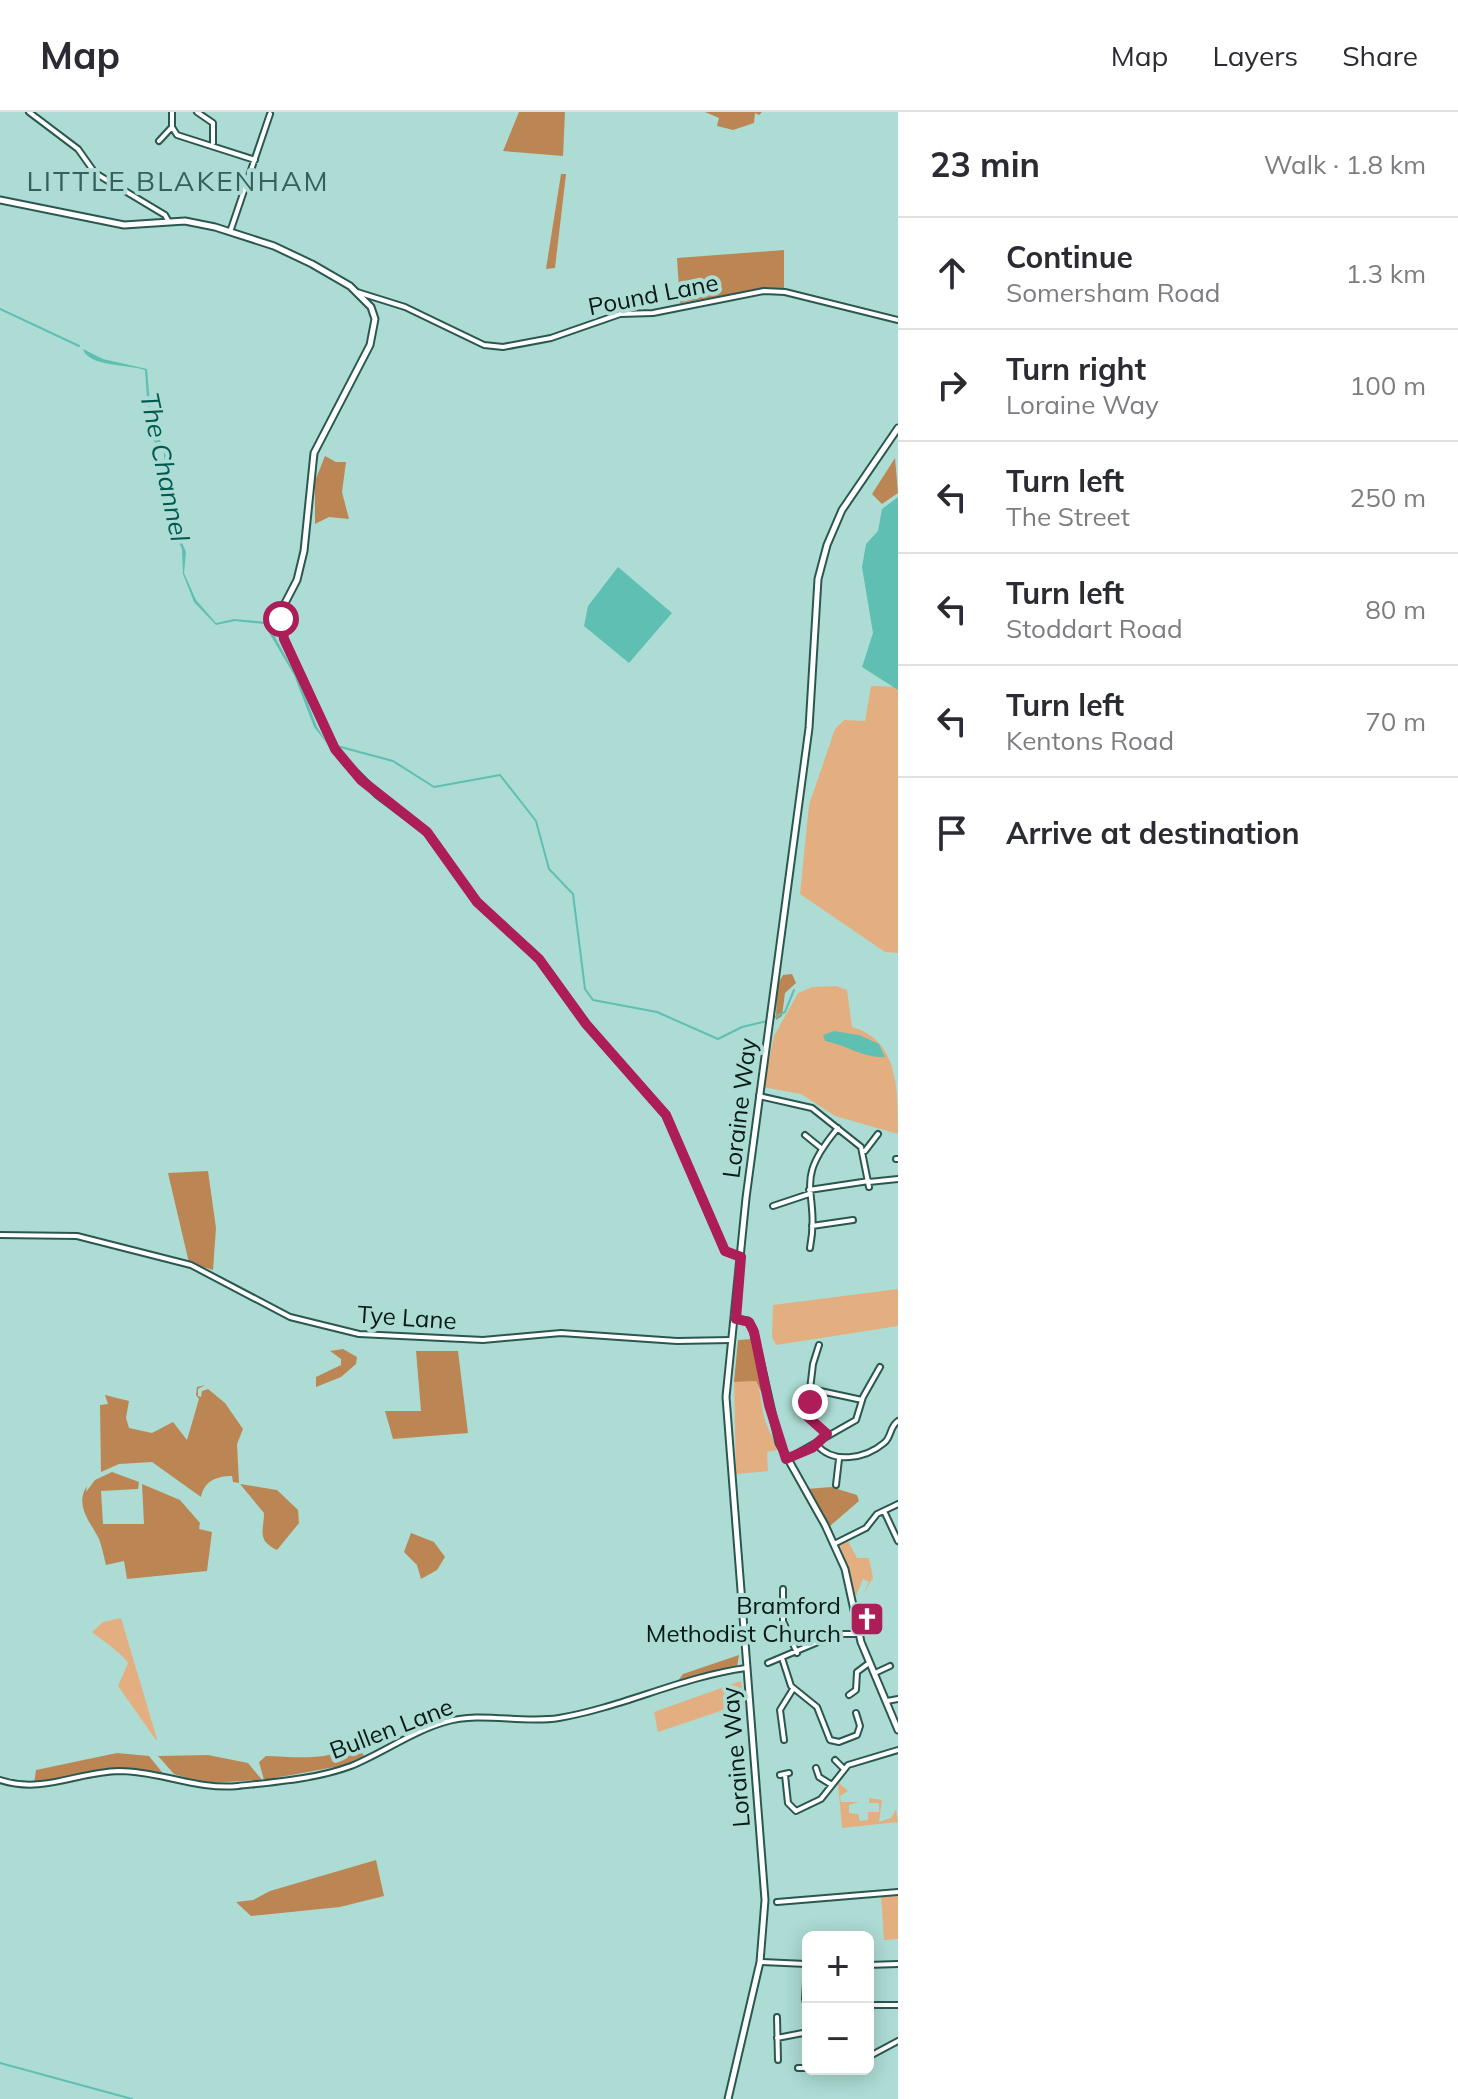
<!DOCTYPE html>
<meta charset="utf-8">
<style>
body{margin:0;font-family:Mulish,sans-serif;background:#f7f7f7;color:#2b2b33}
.controls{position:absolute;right:24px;bottom:24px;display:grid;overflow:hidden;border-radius:12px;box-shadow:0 4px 20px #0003}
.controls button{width:72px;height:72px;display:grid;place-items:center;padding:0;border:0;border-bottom:2px solid #e1e1e2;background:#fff;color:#2b2b33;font:40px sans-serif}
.stop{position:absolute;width:24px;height:24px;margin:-18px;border:6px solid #ad1e58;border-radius:50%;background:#fff}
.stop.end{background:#ad1e58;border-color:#fff;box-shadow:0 2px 8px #0008}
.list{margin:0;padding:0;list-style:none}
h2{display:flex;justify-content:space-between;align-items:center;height:104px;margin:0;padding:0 32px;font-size:34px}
h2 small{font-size:26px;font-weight:400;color:#7c7c81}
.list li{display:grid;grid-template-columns:52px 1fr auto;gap:24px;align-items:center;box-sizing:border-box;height:112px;padding:0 32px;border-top:2px solid #e1e1e2}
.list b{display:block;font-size:30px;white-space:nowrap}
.list p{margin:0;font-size:26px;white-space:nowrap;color:#7c7c81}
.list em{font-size:26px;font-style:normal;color:#7c7c81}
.icon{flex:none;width:44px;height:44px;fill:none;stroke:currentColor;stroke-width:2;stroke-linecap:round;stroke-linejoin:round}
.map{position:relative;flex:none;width:898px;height:1987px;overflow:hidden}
header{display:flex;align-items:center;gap:48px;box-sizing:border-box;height:112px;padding:0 40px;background:#fff;border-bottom:2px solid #e1e1e2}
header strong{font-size:38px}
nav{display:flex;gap:44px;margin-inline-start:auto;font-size:28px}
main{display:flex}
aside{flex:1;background:#fff}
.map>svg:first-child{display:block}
.green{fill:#e4af80}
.forest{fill:#bc8654}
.water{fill:#5fbfb2}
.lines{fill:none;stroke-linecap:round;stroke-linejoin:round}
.stream{stroke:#5fbfb2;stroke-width:2}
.minor-casing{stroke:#2b5751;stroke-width:8}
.tertiary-casing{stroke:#2b5751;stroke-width:9}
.secondary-casing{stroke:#2b5751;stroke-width:9}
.minor{stroke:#fff;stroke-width:4}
.tertiary{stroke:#fff;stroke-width:5}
.secondary{stroke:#fff;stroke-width:5}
.route{stroke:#ad1e58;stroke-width:10}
.labels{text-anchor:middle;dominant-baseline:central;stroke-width:8;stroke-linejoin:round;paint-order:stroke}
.street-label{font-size:24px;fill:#061916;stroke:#acdcd4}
.poi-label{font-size:24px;fill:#061916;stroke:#acdcd4;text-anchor:end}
.water-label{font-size:26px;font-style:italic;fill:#015a51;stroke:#acdcd4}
.quarter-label{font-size:28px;letter-spacing:2px;fill:#35615b;stroke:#acdcd4}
</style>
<header>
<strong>Map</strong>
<nav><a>Map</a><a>Layers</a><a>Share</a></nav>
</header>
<main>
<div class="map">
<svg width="898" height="1987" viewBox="0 0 898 1987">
<rect width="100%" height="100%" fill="#acdcd4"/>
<path class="green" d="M871 574 898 575V841L885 840 800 782 809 693 835 617 844 608 865 609Z
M836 874 847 878 852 915C898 928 898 975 898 1022L835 1004 801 982 763 975 774 924 798 881 813 875Z
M898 1177V1214L776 1233 772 1225 773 1193Z
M756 1269C763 1285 761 1300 767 1314 771 1323 775 1328 778 1338L767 1340 768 1359 736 1362 734 1270Z
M848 1429 857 1446H869L873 1466 862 1484 869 1470 863 1467 856 1484 840 1433Z
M121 1506 157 1627 156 1628 118 1574 128 1551C124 1543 101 1527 92 1520L103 1510Z
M741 1569 744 1591 658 1620 654 1600Z
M838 1670 848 1679 840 1684 841 1690H859L849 1693V1701L858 1702 860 1709 868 1708V1700H879V1691H869V1686L882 1688 879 1710 891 1706 896 1698 898 1710 842 1716Z
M898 1782V1827L884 1828 881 1783Z"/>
<path class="forest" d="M519 0H565L563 44 503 39Z
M705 0H762L759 3 755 1 754 11 733 18 717 14 719 6Z
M561 62H566L555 156 546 157Z
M784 138V178L767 176 680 191 677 146Z
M325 344 336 350H346L342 380 349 407 329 405 315 412V369Z
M895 346 898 381 882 392 872 382Z
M792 862 796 871 785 881 782 904 776 908 777 873 783 863Z
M208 1059 216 1116 213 1158 189 1151 168 1061Z
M753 1227 764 1281 762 1282 756 1269 734 1270 738 1228Z
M343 1237 357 1245 356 1252 341 1265 316 1275V1265L341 1253V1247L330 1239Z
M416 1239H458L468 1321 393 1327 385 1299H421Z
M205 1273 198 1277V1284L201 1285 202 1279 208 1277 225 1291 243 1317 237 1332 239 1371 233 1370 232 1364C217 1364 204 1369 201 1385L152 1350 119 1352 101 1360 100 1293 108 1292 105 1283 129 1289 126 1306 129 1316 152 1321 173 1310 187 1328 199 1287 196 1283 197 1275Z
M112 1360 139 1370 138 1377 101 1379 103 1412H144L142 1372 180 1388 200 1411 199 1417 212 1420 207 1459 127 1467 124 1449 106 1453C104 1445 102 1435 99 1427 91 1411 74 1393 87 1374L86 1380 95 1368Z
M240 1372 277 1378 298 1398 299 1411 277 1438C256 1428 264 1418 264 1401Z
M831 1375 857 1383 859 1389 830 1414 807 1377Z
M411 1421 434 1430 445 1445 437 1458 421 1467 417 1453 404 1440Z
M739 1543 737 1555 677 1570 683 1562Z
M356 1631 364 1644 346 1653 264 1668 259 1650 266 1644C295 1645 332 1650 356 1631Z
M117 1641 149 1644 165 1664 112 1657 34 1672 36 1658Z
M208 1643 248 1651 262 1668 206 1671 174 1662 158 1644Z
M376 1748 384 1784 340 1795 251 1804 236 1790 253 1788 270 1779Z"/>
<path class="water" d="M83 237 103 247 147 257 152 315 167 340V362L178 422 186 440 184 461 196 488 216 511 234 507 267 510 300 571 317 615 329 634 314 615 294 563 264 512 235 509 216 513 194 490 183 462 182 437 176 424 164 362V340L153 328 149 314 145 258C128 252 88 255 83 237Z
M898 385V578L862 555 873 521 862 455 866 432 878 419 882 397Z
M618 455 672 501 629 551 584 514 588 494Z
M834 919 859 923 879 932 885 945C865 947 844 932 825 929L823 923Z"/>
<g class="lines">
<path class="stream" d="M0 197 79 234
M337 634 393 649 434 675 500 663 536 709 549 757 573 782 585 877 593 888 657 900 718 927 742 915 767 909
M773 906 785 900 794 878
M0 1951 132 1987"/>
<g class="minor-casing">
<path id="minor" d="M29 0 78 37 95 61 165 103 169 110
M172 0V15L177 23 255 48
M197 0 213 11V31
M159 29 172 15
M230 120 270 2
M357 180 405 195 484 233 503 235 551 226 620 202 653 201 764 179 785 180 898 208
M759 984 812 996 861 1035 869 1075
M805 1023 821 1036
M865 1039 878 1022
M896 1047H898
M869 1070 898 1067
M809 1078 869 1069
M773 1094 809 1082
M812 1114 853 1108
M0 1123 77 1124 191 1153 290 1205 359 1222 483 1228 561 1221 677 1229 731 1228
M810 1136C821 1076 790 1073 838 1016
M819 1233 813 1252 807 1303 827 1322
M811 1277 862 1288
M817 1333C833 1352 865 1347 884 1331 892 1325 889 1315 898 1309
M789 1346 856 1308 863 1285 880 1255
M836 1373 839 1347
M884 1399 898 1429
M834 1432 866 1416 877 1402 898 1392
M783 1477V1509L797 1541
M782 1546 791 1574 817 1595 830 1628 839 1630 857 1623 860 1614 856 1601
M768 1551 837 1522H859
M875 1561 890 1554
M849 1583 856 1578 857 1560 869 1551
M887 1589 898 1587
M784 1628 780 1598 793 1577
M835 1648 844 1657
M816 1656 819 1665 832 1673
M780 1663 789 1661
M785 1663 788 1691 796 1699 821 1687 848 1653 898 1638
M0 1668C43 1682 76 1660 119 1659 160 1659 196 1678 238 1674 275 1670 316 1667 351 1654 383 1641 411 1620 445 1610 481 1599 521 1612 559 1606 623 1595 681 1565 746 1556
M777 1790 898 1780
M760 1850 806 1852
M807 1853 805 1887 808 1900
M868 1853 898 1852
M868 1893H898
M777 1905 778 1948
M777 1926 808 1920
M868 1945 898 1929
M798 1956H808"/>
</g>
<g class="tertiary-casing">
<path id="tertiary" d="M0 88 124 113 185 109 215 115 274 134 312 152 350 174 371 195 375 207 370 233 314 341 304 439 297 468 283 495 281 515 284 527 335 637 347 652 378 683 427 720 477 790 539 847 586 912 666 1003 725 1139 741 1145"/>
</g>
<g class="secondary-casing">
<path id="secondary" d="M736 1207 748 1209 753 1217 779 1331 825 1413 845 1457 861 1530 898 1618
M728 1987 760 1850 765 1788 726 1285 746 1086 809 616 818 467 827 433 842 398 898 316"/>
</g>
<use href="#minor" class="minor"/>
<use href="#tertiary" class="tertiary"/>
<use href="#secondary" class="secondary"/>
</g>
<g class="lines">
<path class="route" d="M281 507 284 527 335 637 361 668 427 720 477 790 539 847 586 912 666 1003 725 1139 741 1145 736 1207 749 1210 754 1220 769 1293 786 1347 812 1336 827 1322 808 1305 810 1290"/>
</g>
<defs>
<g id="church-square" transform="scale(1.8)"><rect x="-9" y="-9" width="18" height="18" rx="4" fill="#ad1e58" stroke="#acdcd4"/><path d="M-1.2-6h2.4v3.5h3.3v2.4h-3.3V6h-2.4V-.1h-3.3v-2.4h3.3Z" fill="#fff"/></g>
</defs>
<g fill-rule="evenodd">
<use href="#church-square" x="867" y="1507"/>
</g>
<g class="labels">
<g class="street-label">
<text transform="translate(653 182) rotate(-11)">Pound Lane</text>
<text transform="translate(739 996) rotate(-83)">Loraine Way</text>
<text transform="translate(407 1205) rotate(4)">Tye Lane</text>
<text transform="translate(391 1616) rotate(-21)">Bullen Lane</text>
<text transform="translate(735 1645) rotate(-95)">Loraine Way</text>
</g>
<g class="poi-label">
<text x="841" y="1493">Bramford<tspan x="841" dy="28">Methodist Church</tspan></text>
</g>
<g class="water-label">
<text transform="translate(165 355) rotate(78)">The Channel</text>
</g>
<g class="quarter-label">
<text x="178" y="68">LITTLE BLAKENHAM</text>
</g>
</g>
</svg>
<div class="controls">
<button>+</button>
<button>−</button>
</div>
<div class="stop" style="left:281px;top:507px"></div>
<div class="stop end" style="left:810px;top:1290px"></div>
</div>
<aside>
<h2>23 min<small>Walk · 1.8 km</small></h2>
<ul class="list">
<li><svg class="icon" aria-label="ahead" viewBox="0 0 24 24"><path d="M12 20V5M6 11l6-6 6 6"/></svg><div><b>Continue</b><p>Somersham Road</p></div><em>1.3 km</em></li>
<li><svg class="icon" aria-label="right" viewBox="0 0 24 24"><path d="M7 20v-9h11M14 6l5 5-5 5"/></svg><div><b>Turn right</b><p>Loraine Way</p></div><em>100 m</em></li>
<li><svg class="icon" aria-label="left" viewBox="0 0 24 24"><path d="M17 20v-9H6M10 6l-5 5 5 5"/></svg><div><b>Turn left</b><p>The Street</p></div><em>250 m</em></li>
<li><svg class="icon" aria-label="left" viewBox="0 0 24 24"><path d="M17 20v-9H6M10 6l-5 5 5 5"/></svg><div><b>Turn left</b><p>Stoddart Road</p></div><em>80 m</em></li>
<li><svg class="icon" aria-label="left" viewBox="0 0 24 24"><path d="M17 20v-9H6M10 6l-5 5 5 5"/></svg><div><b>Turn left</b><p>Kentons Road</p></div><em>70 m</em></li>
<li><svg class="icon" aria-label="arrive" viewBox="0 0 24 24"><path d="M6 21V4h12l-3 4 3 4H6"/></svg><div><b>Arrive at destination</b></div></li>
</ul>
</aside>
</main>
